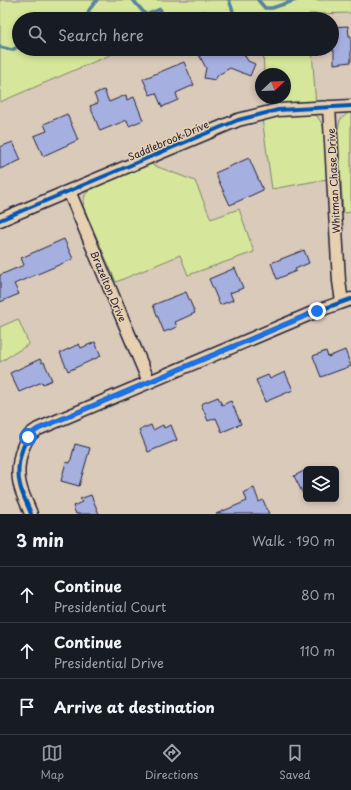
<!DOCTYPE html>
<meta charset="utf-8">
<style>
body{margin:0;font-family:"Playpen Sans",sans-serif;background:#20242c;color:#f1f3f6}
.controls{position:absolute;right:12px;bottom:12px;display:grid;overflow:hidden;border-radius:6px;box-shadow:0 2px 6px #0003}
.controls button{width:36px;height:36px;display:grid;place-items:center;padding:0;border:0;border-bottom:1px solid #363941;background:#171b24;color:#f1f3f6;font:20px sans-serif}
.compass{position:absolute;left:255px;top:68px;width:36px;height:36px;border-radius:50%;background:#171b24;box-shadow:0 2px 6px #0003;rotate:67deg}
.stop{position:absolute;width:12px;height:12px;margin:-9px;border:3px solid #1a73e8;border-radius:50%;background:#fff}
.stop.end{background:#1a73e8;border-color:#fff;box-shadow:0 1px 4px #0008}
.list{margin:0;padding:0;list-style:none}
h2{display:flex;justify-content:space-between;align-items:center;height:52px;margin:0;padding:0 16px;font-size:17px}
h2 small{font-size:13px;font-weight:400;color:#9ea1a6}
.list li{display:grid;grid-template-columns:26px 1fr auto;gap:12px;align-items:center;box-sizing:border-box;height:56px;padding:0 16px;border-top:1px solid #363941}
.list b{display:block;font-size:15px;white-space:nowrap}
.list p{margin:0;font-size:13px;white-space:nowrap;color:#9ea1a6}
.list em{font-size:13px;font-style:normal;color:#9ea1a6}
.icon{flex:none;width:22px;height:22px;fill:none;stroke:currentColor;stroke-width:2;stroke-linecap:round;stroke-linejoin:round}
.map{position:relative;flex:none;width:351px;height:514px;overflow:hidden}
.search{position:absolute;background:#171b24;box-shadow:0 2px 6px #0003;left:12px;right:12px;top:12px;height:44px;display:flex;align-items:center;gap:10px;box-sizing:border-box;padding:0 14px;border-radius:22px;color:#9ea1a6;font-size:15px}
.sheet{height:220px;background:#171b24}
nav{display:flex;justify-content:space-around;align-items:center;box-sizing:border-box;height:56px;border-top:1px solid #363941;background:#171b24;font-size:11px;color:#9ea1a6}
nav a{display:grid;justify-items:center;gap:2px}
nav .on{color:#9495a2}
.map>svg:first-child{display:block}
.green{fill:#d6e79b;stroke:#7c846b}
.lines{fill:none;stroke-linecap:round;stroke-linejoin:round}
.stream{stroke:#59839c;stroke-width:3.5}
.building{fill:#a6b0e0;stroke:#22223b}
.street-casing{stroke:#22223b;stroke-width:15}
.street{stroke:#e7d0b0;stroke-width:12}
.cycleway-casing{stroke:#e7d0b0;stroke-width:6}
.cycleway{stroke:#0057b8;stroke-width:4}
.route{stroke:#1a73e8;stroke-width:5}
.labels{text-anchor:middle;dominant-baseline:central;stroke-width:3;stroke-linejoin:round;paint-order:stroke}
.street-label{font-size:10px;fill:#22223b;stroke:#e7d0b0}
</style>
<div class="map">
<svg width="351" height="514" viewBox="0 0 351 514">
<rect width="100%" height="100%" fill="#dacaba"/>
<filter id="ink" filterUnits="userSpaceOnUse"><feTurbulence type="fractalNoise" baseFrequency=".025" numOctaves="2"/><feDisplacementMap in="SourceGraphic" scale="8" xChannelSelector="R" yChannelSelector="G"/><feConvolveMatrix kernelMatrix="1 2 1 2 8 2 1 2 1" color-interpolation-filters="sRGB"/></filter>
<g filter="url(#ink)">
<path class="green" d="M0 0H351V13L309 14V19H19V49H129L110 55 0 102Z
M263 49H312L316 108 267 112 266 98H285V74H264Z
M349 112H351V212L343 213 338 130 340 120Z
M311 114 317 116 324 127 327 179 272 189 262 118 285 115Z
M150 164 195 181 211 219 239 209 254 252 188 275 180 255 116 282 83 206 85 195 92 187Z
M18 319 29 344 0 362V327Z"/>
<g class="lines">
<path class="stream" d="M133 0 146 15 160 9 165 19
M229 0 234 14 231 19
M258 0 265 8H272L296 0
M87 19 89 10 97 0
M192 19 197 14 204 12 215 19
M0 47 12 50 19 46"/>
</g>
<path class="building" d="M348 26 349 36H351V62L334 64V50H332V27Z
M196 49H241L248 61 255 64 250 76 230 68 218 75 215 80 204 78 206 68Z
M184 62 194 85 176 93 178 100 162 107 156 93 150 95 143 79Z
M104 90 109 102 126 95 127 100 134 97 143 120 129 126 127 120 100 131 90 106 98 103 94 94Z
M67 114 78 140 43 156 34 136 47 131 44 124Z
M13 142 21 160 0 169V147Z
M249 158 263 190 230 205 215 173Z
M64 239 73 259 14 284 19 294 0 302V275L24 265 21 258Z
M304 250 309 263 295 269 296 271 277 279 271 263Z
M235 268 243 288 230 293 233 300 220 305 209 279Z
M186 292 195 313 175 322 177 327 164 332 153 305Z
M95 342 101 356 68 371 60 353 79 344 81 348Z
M345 350 351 366 321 377 313 356 326 351 328 357Z
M40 359 42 363 44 362 52 380 43 384 42 382 19 392 10 373Z
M285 372 293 390 265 402 256 380 268 375 270 379Z
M218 397 222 405 231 401 241 424 222 432 216 418 208 421 201 404Z
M151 425 153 430 163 425 164 428 171 425 177 440 148 452 139 430Z
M75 444 90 448 79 486 61 481 66 462 70 463Z
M306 470V500L294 476Z
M254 488 259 502 263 500 269 514H216L247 501 244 492Z
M91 495 99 514H76L73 506 82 502 80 499Z"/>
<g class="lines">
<g class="street-casing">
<path id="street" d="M329 107 339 281 342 302
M69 191 149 382
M0 220 238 120 278 110 351 106
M31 514C28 505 22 495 20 485 16 470 20 449 29 436 31 433 35 431 38 429L317 311 351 299"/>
</g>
<use href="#street" class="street"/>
<g class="cycleway-casing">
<path id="cycleway" d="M0 220 238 120 278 110 351 106
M31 514C28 505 22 495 20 485 16 470 20 449 29 436 31 433 35 431 38 429L317 311 351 299"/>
</g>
<use href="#cycleway" class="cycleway"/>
</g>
</g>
<g class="lines" filter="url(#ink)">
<path class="route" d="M28 437 38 429 317 311"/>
</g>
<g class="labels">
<g class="street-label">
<text transform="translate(168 140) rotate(-23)">Saddlebrook Drive</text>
<text transform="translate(333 181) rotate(-93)">Whitman Chase Drive</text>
<text transform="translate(109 286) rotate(67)">Brazelton Drive</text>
</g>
</g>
</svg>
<div class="controls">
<button><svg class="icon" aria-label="layers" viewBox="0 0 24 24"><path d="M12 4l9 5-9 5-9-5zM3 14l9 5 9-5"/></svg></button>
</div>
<svg class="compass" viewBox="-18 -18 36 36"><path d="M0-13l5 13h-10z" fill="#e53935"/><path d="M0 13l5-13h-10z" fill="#9ea1a6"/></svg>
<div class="stop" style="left:28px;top:437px"></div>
<div class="stop end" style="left:317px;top:311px"></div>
<div class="search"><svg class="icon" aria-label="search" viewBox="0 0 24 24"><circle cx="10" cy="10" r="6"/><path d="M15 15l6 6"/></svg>Search here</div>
</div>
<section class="sheet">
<h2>3 min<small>Walk · 190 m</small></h2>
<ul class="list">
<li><svg class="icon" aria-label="ahead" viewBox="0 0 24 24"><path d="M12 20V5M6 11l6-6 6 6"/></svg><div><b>Continue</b><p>Presidential Court</p></div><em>80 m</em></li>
<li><svg class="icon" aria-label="ahead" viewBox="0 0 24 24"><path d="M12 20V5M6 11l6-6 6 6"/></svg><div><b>Continue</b><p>Presidential Drive</p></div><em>110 m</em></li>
<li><svg class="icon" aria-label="arrive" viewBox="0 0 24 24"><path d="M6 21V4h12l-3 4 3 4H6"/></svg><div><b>Arrive at destination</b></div></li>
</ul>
</section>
<nav>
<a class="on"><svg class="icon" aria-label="map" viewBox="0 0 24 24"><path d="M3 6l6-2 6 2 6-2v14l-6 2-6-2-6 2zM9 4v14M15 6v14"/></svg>Map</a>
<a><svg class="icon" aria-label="directions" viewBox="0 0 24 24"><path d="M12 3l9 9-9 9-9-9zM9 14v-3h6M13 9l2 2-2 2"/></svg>Directions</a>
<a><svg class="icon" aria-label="saved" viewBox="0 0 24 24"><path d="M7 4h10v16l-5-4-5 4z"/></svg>Saved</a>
</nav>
